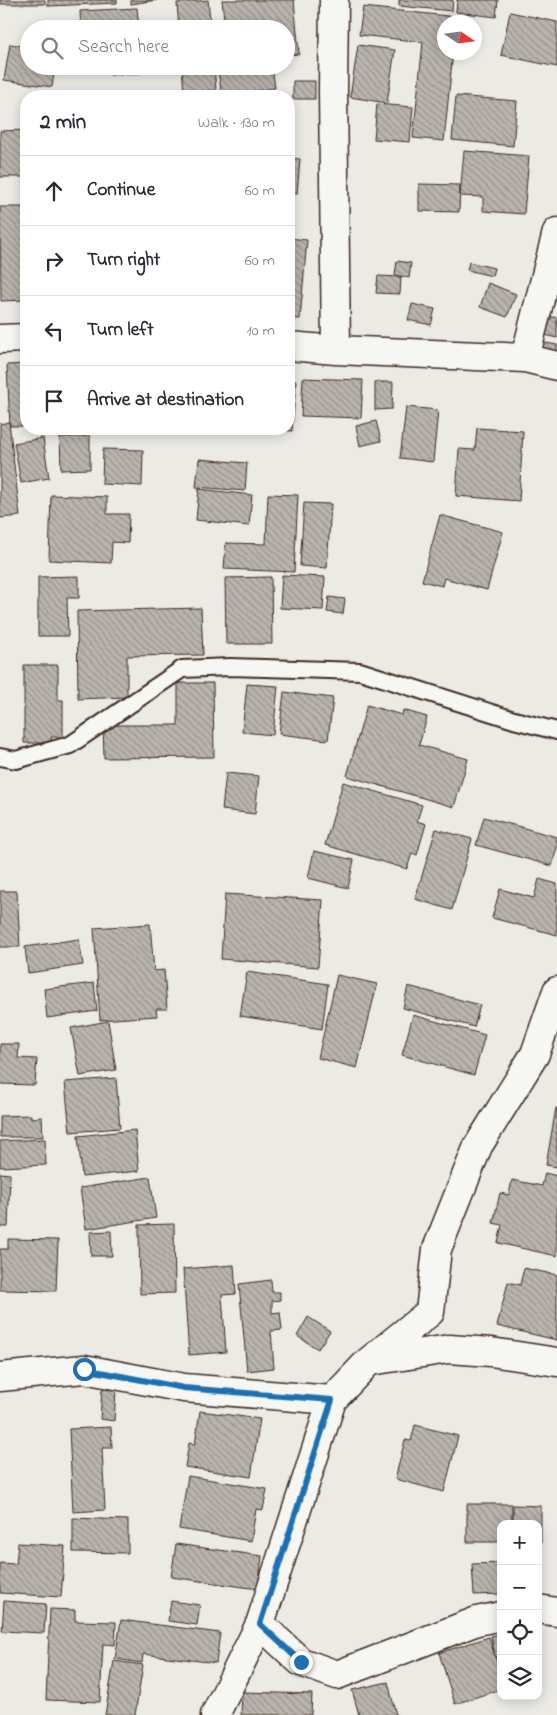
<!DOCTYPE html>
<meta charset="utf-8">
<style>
body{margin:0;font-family:"Indie Flower",sans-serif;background:#f7f7f7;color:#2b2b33}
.controls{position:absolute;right:15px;bottom:15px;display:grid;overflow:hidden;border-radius:10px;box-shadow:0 2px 12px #0003}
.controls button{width:45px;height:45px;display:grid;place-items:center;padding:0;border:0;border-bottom:1px solid #e1e1e2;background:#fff;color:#2b2b33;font:25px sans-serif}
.compass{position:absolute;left:437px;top:15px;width:45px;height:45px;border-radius:50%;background:#fff;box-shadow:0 2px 12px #0003;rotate:103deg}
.stop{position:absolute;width:15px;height:15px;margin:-11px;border:4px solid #1f6fb2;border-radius:50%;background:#fff}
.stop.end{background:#1f6fb2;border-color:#fff;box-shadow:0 1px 5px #0008}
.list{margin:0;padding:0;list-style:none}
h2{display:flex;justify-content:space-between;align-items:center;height:65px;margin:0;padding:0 20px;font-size:21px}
h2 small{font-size:16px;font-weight:400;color:#7c7c81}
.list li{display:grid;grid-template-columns:32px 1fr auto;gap:15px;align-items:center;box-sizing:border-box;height:70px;padding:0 20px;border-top:1px solid #e1e1e2}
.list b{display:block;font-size:19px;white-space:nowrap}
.list em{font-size:16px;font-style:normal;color:#7c7c81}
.icon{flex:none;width:28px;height:28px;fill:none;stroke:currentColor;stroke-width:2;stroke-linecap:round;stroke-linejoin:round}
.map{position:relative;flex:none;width:557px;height:1715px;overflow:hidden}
.search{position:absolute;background:#fff;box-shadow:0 2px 12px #0003;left:20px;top:20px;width:275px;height:55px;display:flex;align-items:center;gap:12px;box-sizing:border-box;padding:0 18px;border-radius:28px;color:#7c7c81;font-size:19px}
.panel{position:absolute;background:#fff;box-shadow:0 2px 12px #0003;left:20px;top:90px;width:275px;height:345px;border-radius:20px}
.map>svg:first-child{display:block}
.building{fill:url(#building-back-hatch);stroke:#3b2a1e}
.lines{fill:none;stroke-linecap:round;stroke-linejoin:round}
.lane-casing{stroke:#3b2a1e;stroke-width:20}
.street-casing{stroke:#3b2a1e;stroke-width:31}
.lane{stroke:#f6f6f2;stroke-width:16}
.street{stroke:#f6f6f2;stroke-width:28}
.route{stroke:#1f6fb2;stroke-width:6}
</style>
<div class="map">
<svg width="557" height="1715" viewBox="0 0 557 1715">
<defs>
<pattern id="building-back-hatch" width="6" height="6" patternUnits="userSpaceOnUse" patternTransform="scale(1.25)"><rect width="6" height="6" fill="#bab4ae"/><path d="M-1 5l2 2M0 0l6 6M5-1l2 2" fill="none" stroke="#98938d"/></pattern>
</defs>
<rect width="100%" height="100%" fill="#ebeae5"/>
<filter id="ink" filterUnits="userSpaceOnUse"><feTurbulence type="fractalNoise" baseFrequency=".02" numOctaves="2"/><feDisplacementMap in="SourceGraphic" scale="10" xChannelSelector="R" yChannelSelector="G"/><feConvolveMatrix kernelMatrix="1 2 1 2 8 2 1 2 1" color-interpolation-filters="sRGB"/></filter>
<g filter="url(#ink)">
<path class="building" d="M0 0H45V4H0Z
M48 0H117V3L48 6Z
M131 0H157L131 4Z
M208 0 211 29H179L177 3Z
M222 0H294L299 54 286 55V29H225Z
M399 0H453L452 11 399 6Z
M457 0H498L496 17 456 12Z
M363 7 457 17 456 22H444V52H453L444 141 413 138 423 42 359 35Z
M137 8 139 29H81L80 11Z
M510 12 557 22V67L501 55Z
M10 44 29 47V66H55L52 87 4 80Z
M358 45 395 50 387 103 350 97Z
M110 66H140L141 73 110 75Z
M182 66H214L216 90 184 93Z
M250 66H272L275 88 222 96 218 71Z
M293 81H315V99H293Z
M179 95H214V96H179Z
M456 96 517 101 513 146 452 140Z
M377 104 413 107 410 142 374 139Z
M26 130V177H0V131Z
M464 151 529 156 524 214 483 211V197L460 196Z
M289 158 300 159 297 194 289 193Z
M419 184 460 185 459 212 419 211Z
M0 207H26V300L1 301Z
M289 238 307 240 300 319 289 318Z
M397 261 411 263 409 278 395 275Z
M469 262 494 268 492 276 467 270Z
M378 276 401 277 400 294 376 293Z
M488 283 516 294 507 317 480 307Z
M412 304 435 309 431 325 408 320Z
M549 316 557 318V338L545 335Z
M540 342 557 345V361L537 356Z
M26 364V426H10L7 365Z
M303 378 363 380 361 418 301 416Z
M289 380 296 381 292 431 255 429H289Z
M375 382H393L392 409 375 410Z
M406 407 438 410 433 462 400 458Z
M376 421 381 441 360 446 356 426Z
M9 422 20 516 0 518V424Z
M477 428 523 431 519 501 456 496 459 449 475 450Z
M90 436V469L61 470 60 437Z
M43 438 49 478 21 483 14 443Z
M103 449 143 450 142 486 102 484Z
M199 459 247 463 245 491 196 487Z
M199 489 252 495 249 526 196 520Z
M268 494 298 495 294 572 224 569 226 543 266 544Z
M51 495 107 497V514H129L128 543 112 542 111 563 49 560Z
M304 503 331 504 327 568 300 566Z
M440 515 503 532 487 590 444 578 442 586 422 581Z
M282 575 325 577 323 610 280 608Z
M79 576V598H67L68 636H38V577Z
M271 577 272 644H226L225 578Z
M329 597 345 599 343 614 327 612Z
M201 608 203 655 127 656V697L78 699 77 611Z
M24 665H58V700H63V737H51L52 743H24Z
M178 683H213L214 757 104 758 103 725H178Z
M247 684 278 686 273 735 242 732Z
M284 692 333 698 328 740 279 734Z
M367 705 402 715 403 710 427 717 419 745 468 759 454 807 347 776Z
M226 773 259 776 255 814 222 810Z
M343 782 422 805 417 821 426 824 417 855 412 853 407 869 325 845Z
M484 817 557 837V847L552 866 476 845Z
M436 829 472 839 452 910 415 899Z
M314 851 354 860 348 888 308 878Z
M539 879 557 884V935L492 918 500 889 534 898Z
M0 891H17L20 947H0Z
M225 894 323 900 318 967 221 959Z
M150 924 154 971 164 970 167 1009H156L157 1016 100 1020 94 928Z
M79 939 83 965 28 973 25 947Z
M247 972 328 984 322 1029 240 1016Z
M337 975 377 984 357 1068 318 1058Z
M94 983 97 1011 47 1018 44 989Z
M408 986 480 1005 474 1027 403 1008Z
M413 1015 485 1035 474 1075 402 1055Z
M108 1021 116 1070 80 1076 71 1028Z
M0 1044H19L18 1058 37 1059 35 1085 0 1084Z
M116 1078 120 1128 70 1132 65 1082Z
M556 1108H557V1167L546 1165Z
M31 1115V1118L42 1117 43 1137H0V1116Z
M135 1130 139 1171 82 1177 78 1136Z
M45 1139 46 1165 0 1167V1141Z
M0 1173 10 1174 8 1227H0Z
M545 1173 557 1176V1256L498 1243 502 1225 493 1223 500 1193 509 1195 512 1180 542 1186Z
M150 1177 156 1218 86 1229 80 1188Z
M174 1224 175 1293 140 1294 139 1225Z
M111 1231 112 1256H91L90 1232Z
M8 1239 58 1240 56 1291 0 1290V1249H8Z
M234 1265 236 1294 222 1295 226 1352 189 1355 183 1269Z
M524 1268 557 1275V1340L497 1326 508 1282 520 1285Z
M271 1280 272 1292H280V1300L272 1301V1313L280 1312 282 1330 271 1331 274 1368 247 1371 239 1284Z
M308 1317 330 1331 318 1349 297 1336Z
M102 1389 116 1390 114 1421 100 1419Z
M200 1411 260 1419 251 1477 185 1467 189 1443 195 1444Z
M415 1425 458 1436 444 1492 395 1479 405 1440 411 1441Z
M111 1427 112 1448H102L105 1510 73 1512 69 1429Z
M188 1476 267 1489 263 1510 256 1509 251 1541 179 1529Z
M467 1504H512V1524H501V1542H467Z
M513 1505 541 1506V1544H538V1524H513Z
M73 1518 128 1520V1553L73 1552Z
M18 1543 65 1546 61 1597 0 1593V1563L16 1564Z
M176 1544 262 1556 258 1589 171 1577Z
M501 1563V1594L474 1595 472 1564Z
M4 1601 46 1604 44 1633 2 1631Z
M171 1601 200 1605 197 1625 168 1621Z
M50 1609 75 1610V1621L116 1622 115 1645 103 1644 100 1702 46 1700Z
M121 1620 220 1633 216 1663 143 1654 142 1663 115 1659Z
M501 1634V1655L495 1657 491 1636Z
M489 1637 501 1675V1689L455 1704 439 1653Z
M114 1661 143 1665 135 1715H105Z
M388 1682 396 1715H359L352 1690Z
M242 1692 312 1694 311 1715H241Z"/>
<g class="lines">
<g class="lane-casing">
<path id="lane" d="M0 757 16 760 70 745 182 669 230 667 360 671 514 720 557 731"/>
</g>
<g class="street-casing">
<path id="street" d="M334 0 333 90 336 350
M0 339 26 338
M289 346 336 350 525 358 557 366
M525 358 557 232
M370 1361 449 1349 491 1352 557 1362
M0 1377 84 1369 184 1388 332 1400
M538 1609 557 1612
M260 1624 301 1662 337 1675 477 1621 501 1616
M215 1715 260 1624 332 1400 368 1362 430 1312 437 1249 478 1146 535 1054 557 991"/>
</g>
<use href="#lane" class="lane"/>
<use href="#street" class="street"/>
</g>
</g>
<g class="lines" filter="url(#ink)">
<path class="route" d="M84 1369 184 1388 332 1400 260 1624 301 1662"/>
</g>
</svg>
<div class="controls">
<button>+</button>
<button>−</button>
<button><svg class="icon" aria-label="locate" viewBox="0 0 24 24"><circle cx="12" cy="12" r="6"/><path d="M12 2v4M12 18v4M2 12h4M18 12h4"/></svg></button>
<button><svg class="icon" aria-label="layers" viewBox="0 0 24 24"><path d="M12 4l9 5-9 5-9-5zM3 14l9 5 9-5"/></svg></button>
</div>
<svg class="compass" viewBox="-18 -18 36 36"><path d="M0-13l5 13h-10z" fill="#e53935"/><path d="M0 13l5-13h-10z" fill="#7c7c81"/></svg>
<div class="stop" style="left:84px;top:1369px"></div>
<div class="stop end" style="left:301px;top:1662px"></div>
<div class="search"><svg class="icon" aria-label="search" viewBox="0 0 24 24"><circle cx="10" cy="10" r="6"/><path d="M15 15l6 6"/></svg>Search here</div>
<section class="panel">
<h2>2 min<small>Walk · 130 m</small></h2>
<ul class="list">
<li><svg class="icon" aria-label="ahead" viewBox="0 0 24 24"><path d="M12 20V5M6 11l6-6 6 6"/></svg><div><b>Continue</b></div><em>60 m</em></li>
<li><svg class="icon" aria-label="right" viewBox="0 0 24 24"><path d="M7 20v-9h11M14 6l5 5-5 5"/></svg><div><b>Turn right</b></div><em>60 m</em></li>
<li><svg class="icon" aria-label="left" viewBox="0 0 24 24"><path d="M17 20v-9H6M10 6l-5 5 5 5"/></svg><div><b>Turn left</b></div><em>10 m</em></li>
<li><svg class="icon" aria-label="arrive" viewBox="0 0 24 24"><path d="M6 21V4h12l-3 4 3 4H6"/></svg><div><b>Arrive at destination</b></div></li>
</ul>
</section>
</div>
